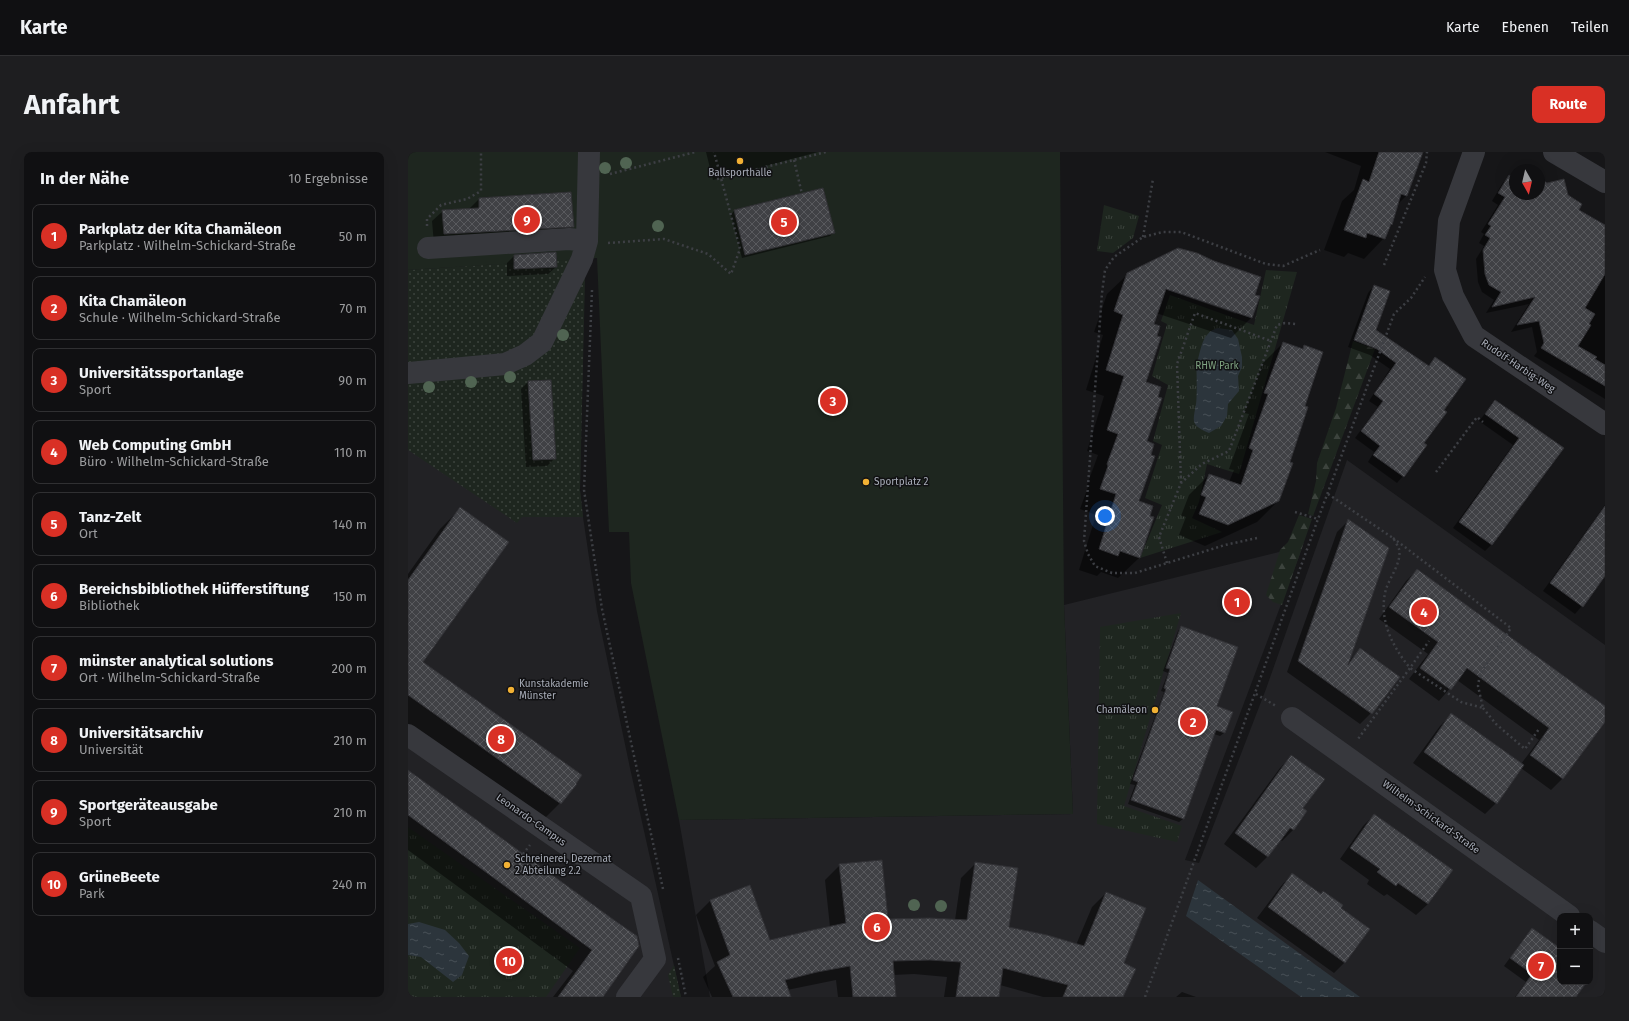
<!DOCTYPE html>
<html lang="de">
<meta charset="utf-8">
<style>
body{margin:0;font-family:"Fira Sans",sans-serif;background:#1e1e20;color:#f1f3f6}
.controls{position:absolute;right:12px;bottom:12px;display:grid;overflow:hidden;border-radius:8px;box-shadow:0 4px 16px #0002}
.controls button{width:36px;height:36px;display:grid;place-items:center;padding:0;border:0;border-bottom:1px solid #303032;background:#101012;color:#f1f3f6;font:20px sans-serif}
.compass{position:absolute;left:1101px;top:12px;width:36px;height:36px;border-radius:50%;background:#101012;box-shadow:0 4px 16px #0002;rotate:172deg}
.you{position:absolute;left:697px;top:364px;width:14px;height:14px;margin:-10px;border:3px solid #fff;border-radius:50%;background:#1a73e8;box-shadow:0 0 0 6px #1a73e833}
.badge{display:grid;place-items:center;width:26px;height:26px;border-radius:50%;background:#d93025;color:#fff;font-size:13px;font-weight:700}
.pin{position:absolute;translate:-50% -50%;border:2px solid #fff;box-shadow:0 1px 4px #0006}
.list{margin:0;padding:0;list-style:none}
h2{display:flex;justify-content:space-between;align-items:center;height:52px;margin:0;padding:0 16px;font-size:17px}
h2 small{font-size:13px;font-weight:400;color:#9c9d9f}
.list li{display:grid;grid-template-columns:26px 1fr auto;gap:12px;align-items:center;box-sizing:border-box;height:64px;margin:0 8px 8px;padding:0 8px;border:1px solid #303032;border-radius:8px}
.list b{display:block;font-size:15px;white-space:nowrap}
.list p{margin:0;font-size:13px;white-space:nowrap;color:#9c9d9f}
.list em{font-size:13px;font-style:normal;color:#9c9d9f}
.map{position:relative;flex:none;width:1197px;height:845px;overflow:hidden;border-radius:8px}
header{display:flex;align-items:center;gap:24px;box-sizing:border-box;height:56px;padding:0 20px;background:#101012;border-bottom:1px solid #303032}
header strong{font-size:19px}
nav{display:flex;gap:22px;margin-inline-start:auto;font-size:14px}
.intro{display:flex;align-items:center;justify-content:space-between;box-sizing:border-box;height:96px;padding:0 24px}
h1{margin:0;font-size:28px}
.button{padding:10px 18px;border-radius:8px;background:#d93025;color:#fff;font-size:14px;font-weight:700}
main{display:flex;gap:24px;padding:0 24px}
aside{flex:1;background:#101012;border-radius:8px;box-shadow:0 4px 16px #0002}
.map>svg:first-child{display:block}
.built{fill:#222225;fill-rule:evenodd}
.grass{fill:url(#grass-dots)}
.forest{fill:url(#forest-firs)}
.park{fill:url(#park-tufts)}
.pitch{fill:#1e261f}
.water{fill:url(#water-ripples)}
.shadow{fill:#0007;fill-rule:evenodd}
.building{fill:url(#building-cross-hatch);stroke:#303034}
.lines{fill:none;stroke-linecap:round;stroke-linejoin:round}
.path{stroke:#3d3f44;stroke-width:2.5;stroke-dasharray:2 3;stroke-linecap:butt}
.minor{stroke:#37383d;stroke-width:22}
.tree{fill:#506452}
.poi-dot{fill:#f2b134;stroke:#111113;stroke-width:1.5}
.labels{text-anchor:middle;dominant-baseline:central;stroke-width:3;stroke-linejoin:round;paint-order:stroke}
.poi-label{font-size:10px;fill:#a8adb8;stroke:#111113;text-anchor:start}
.park-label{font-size:10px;fill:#7fa381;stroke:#111113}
.street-label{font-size:10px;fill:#a8adb8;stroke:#111113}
</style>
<header>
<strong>Karte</strong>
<nav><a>Karte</a><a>Ebenen</a><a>Teilen</a></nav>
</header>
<div class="intro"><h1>Anfahrt</h1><a class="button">Route</a></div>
<main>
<aside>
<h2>In der Nähe<small>10 Ergebnisse</small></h2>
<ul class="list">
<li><span class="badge">1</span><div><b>Parkplatz der Kita Chamäleon</b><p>Parkplatz · Wilhelm-Schickard-Straße</p></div><em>50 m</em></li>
<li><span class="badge">2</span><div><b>Kita Chamäleon</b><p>Schule · Wilhelm-Schickard-Straße</p></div><em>70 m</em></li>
<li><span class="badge">3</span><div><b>Universitätssportanlage</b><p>Sport</p></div><em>90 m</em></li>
<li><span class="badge">4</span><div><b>Web Computing GmbH</b><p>Büro · Wilhelm-Schickard-Straße</p></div><em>110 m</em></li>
<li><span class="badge">5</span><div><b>Tanz-Zelt</b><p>Ort</p></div><em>140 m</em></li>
<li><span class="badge">6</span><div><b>Bereichsbibliothek Hüfferstiftung</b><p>Bibliothek</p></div><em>150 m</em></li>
<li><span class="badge">7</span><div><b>münster analytical solutions</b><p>Ort · Wilhelm-Schickard-Straße</p></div><em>200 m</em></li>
<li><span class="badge">8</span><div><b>Universitätsarchiv</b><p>Universität</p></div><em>210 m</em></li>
<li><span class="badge">9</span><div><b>Sportgeräteausgabe</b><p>Sport</p></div><em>210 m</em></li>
<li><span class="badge">10</span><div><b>GrüneBeete</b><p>Park</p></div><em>240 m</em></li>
</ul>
</aside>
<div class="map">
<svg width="1197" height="845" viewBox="0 0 1197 845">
<defs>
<pattern id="grass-dots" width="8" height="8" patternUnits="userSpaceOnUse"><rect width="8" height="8" fill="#1e261f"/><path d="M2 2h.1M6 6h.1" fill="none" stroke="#3c433d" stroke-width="1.8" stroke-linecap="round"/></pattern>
<pattern id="forest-firs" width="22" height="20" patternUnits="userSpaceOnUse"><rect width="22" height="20" fill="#1e261f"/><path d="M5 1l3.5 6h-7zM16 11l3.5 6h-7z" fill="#3c433d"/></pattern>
<pattern id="park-tufts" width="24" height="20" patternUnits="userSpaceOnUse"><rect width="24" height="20" fill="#1e261f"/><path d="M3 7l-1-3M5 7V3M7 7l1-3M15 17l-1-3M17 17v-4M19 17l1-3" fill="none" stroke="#3c433d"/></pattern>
<pattern id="water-ripples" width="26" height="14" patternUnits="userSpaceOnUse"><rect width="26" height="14" fill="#2c353c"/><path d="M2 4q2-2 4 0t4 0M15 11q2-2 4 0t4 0" fill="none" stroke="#485056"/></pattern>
<pattern id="building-cross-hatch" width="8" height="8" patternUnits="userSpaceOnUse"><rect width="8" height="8" fill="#404145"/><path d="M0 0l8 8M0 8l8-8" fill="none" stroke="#595a5e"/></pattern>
</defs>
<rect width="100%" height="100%" fill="#161618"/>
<path class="built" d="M177 106 172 338 175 365 189 459 222 616 273 845H0V118Z
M939 308 1197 493V845H302L271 668 665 662 656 453 895 394 777 708 791 711 858 537ZM1152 764H1182V830H1152Z"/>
<path class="grass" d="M166 107 130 182 95 204 0 213V118Z
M177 126 172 338 175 365H114L109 371 0 298V228L94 220Z
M266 813 273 845H265L260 823Z"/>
<path class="forest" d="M945 189 967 197 905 364 900 362 908 329 909 311 928 256Z
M891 363 904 367 874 453 865 450 858 443 872 398 880 390Z"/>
<path class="park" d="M696 53 731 64 725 86 705 101 689 99Z
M858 118 889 120 831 322 799 312 791 350 784 366 814 380 732 406 754 353 737 346 754 293 745 289 760 233 744 224 759 172 753 169 762 143 846 173Z
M773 461 716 654 774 674 769 690 689 672 692 475Z
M0 675 172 796 138 845H0Z"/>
<path class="pitch" d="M0 0H652L656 453 665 662 271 668 223 431 221 380H201L189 106 0 118Z"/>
<path class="water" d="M810 176 824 178 830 187 834 205V215L830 224 831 239 820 252 819 264 813 274 801 281C782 273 785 270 788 252 789 248 789 217 788 214 793 200 793 180 810 176Z
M790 728 952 845H893L778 764Z
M11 770 37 778 51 791 61 804 54 823 45 830 13 805 0 803V772Z"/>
<path class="shadow" d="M298 0H410L305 28Z
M917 0H1009L1012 6 998 44 989 53 983 72 980 75 976 86 956 107 940 101 936 105 916 98 934 49 946 38 953 14Z
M1107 22V42H1131V27L1159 44 1170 58 1197 74V247L1126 204 1129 200 1124 175 1103 180 1121 152 1078 161 1086 148 1074 140 1070 130 1068 107 1076 94 1071 91 1076 82 1073 80 1090 53 1084 49 1094 32 1101 24 1104 26Z
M71 47 165 75 154 85 26 92 24 69 35 59 61 57Z
M326 59 425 81 422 84 334 106 323 63Z
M106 104 148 115 140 122 99 124V111Z
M720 122 850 145 843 166 823 186 748 161 744 172 736 231 730 350 741 364 745 366 731 406 710 426 693 420 689 424 671 418 688 363 672 357 680 335 679 333 690 303 679 299 696 244 678 238 695 183 686 180 699 142ZM753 134 828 160V162L753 136Z
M966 134V178L1020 214 1028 206 1035 258 995 324 989 331 960 310 966 300 947 286 970 255 961 249 982 217 962 203 940 195 960 141Z
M875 191 893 198 897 194 896 255 870 349 849 370 797 394 771 383 778 365 773 364 781 343 801 323 821 330 826 318 821 317 841 262 836 261 854 212Z
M120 230 147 306 139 314 118 315 113 237Z
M1087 249 1138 316 1083 393 1077 399 1045 376 1105 293 1071 269Z
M1197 353V422L1174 454 1167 462 1135 439Z
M52 357 13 510 167 633 152 651 131 672 0 578V422L32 377Z
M940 369V510L952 498 963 561 952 572 879 520 929 380Z
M1009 418 1197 555V568L1154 627 1143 638 1113 616 1088 651 1077 662 1005 611 1032 574 1043 563 1113 612 1131 588 1049 528 1031 549 1001 527 1020 502 971 467 998 429Z
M773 475 807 554 823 560 816 581 812 584 806 582 775 667 771 670 720 652 727 633 722 632 756 540 753 539 760 521 755 519 770 479Z
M883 605 894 657 898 660 885 678 874 689 872 687 859 705 848 716 816 692 872 616Z
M0 619 205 769 193 845H145L165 819 0 698Z
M966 663 1043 718 1020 752 1008 763 979 742 976 744 959 732 961 728 932 707 955 674Z
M568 711 600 775 668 793 684 755 698 741 714 811V845H635L592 833 590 845H536L539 825 506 822 485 823 487 845H430L428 828 379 838 382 845H304L295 825 307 814 288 763 303 748 362 790 422 775 417 728 432 713 479 768H547L553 726Z
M884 722 931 756 937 810 926 821 849 766 873 734Z
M1124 777 1152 797V830H1177L1167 845H1107L1118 830 1096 814 1117 785Z
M774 840 788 845H768Z"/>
<path class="building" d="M971 0H1015L999 44 993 42 984 73 983 72 977 87 959 81 958 86 936 78 955 27 961 30Z
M1101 23 1107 27V42H1131V26L1139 31 1156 27 1160 43 1174 52 1171 58 1197 73V122L1177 156 1187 162 1181 172 1183 173 1170 194 1189 205 1187 207 1197 213V234L1133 196 1136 191 1131 169 1109 173 1127 145 1084 155 1093 140 1081 133 1077 122 1075 98 1082 86 1077 83 1083 74 1080 72 1097 45 1090 41Z
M415 36 427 81 337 103 326 58Z
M163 40 166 75 36 82 34 58 71 56V46Z
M770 96 789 101 806 109 853 125 847 143 852 144 844 166 758 137 746 172 752 174 749 184 753 185 738 230 753 235 750 245 754 246 739 289 746 292 743 303 747 304 731 349 745 354 742 364 746 365 732 406 712 399 710 404 691 397 708 342 692 337 700 314 699 312 710 282 699 278 716 224 698 218 715 163 706 159 719 121Z
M148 100 149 115 106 117V103Z
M966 133 982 139 968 178 1021 214 1027 205 1058 227 1036 258 1039 260 1016 291 1019 293 996 325 965 303 972 294 953 279 975 249 966 242 988 211 969 197 946 188Z
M875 190 895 197 896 193 915 200 897 254 900 255 882 310 885 311 871 349 820 373 791 362 798 345 793 343 801 322 833 333 845 298 841 296 860 242 856 241Z
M143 228 148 307 125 308 120 229Z
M1087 248 1156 296 1084 393 1051 370 1111 286 1077 262Z
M1197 354V424L1175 455 1142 431Z
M52 355 101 390 15 510 174 623 168 632H169L153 652 0 543V428Z
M940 367 981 396 940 513 952 496 992 525 964 562 890 509Z
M1009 417 1197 554V570L1155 627 1122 603 1141 576 1059 516 1043 538 1012 516 1030 490 981 455Z
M773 474 830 495 809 554 825 560 817 581 808 578 776 667 723 648 730 630 725 628 758 537 756 536 762 517 758 516Z
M1043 561 1116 613 1089 652 1016 600Z
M883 603 917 627 895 656 899 659 886 678 882 676 860 705 827 681Z
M0 618 206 768 229 784 231 794 195 845H150L184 798 0 663Z
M966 662 1045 718 1020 752 990 731 988 734 969 720 972 717 942 696Z
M474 708 480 767 522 766 559 768 567 710 610 716 601 775 639 783 676 794 698 740 738 756 716 811 728 817 715 845H655L660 833 595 816 591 845H548L553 810 522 808 485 809 488 845H445L442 814 409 820 377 828 383 845H325L309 810 322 803 302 748 342 733 362 788 400 779 438 771 431 712Z
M884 721 913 742 915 739 935 753 933 756 962 777 937 811 860 755Z
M1124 776 1152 796V830H1179L1168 845H1108L1124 822 1102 806Z"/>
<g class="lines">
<path class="path" d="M386 8 394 42
M202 22 287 0
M309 27 418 0
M19 74V67L33 53 59 47 73 39V0
M735 85 745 27
M200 91 256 87 300 102 323 122 332 97 306 0
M976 113 1018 11 1019 0
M184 138 176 338 194 457 255 737
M1028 320 1069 265 1075 270
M773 331 769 212 787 161 863 189
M920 342 985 386C987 389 990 394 991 397 994 410 982 425 978 437 970 467 984 494 1002 516L950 587
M887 360 910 367
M849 386 817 393 727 421H704L687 414 680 402 676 389 694 141 697 118 706 105 735 85 755 80H773L858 112 875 114 912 98
M985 386 1103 476 1072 522 1070 534 1075 556 1053 550 1002 516 1021 489
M759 411 751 385 773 331 794 312 821 299 869 173 877 171 888 172
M848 542 868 554
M1075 556 1088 572 1117 597 1131 577
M115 702 122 693
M270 806 278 845
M737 845 910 367 986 162 1003 146 1017 125"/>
<path class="minor" d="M1066 0 1041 69 1037 118 1045 144 1066 184 1197 272
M1146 0 1197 30
M20 96 161 87 179 89
M0 221 97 212 117 203 134 190 174 107 179 89 181 0
M884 566 1161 764
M0 583 233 744 247 807 219 845
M1182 779 1197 790"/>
</g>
<g class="tree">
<circle cx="218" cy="11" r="6"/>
<circle cx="197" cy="16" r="6"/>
<circle cx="250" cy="74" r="6"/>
<circle cx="155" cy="183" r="6"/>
<circle cx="102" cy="225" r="6"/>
<circle cx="63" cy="230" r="6"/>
<circle cx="21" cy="235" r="6"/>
<circle cx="506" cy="753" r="6"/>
<circle cx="533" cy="754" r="6"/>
</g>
<g class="poi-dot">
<circle cx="332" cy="9" r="4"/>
<circle cx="458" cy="330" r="4"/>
<circle cx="103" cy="538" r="4"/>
<circle cx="747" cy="558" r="4"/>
<circle cx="99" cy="713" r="4"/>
</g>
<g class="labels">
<g class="poi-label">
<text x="332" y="21" text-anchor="middle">Ballsporthalle</text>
<text x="466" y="330">Sportplatz 2</text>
<text x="111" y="532">Kunstakademie<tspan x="111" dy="12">Münster</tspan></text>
<text x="739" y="558" text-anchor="end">Chamäleon</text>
<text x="107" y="707">Schreinerei, Dezernat<tspan x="107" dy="12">2 Abteilung 2.2</tspan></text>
</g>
<g class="park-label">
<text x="809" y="214">RHW Park</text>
</g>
<g class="street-label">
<text transform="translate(1110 214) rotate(34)">Rudolf-Harbig-Weg</text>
<text transform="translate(1023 665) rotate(36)">Wilhelm-Schickard-Straße</text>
<text transform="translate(123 668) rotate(35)">Leonardo-Campus</text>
</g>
</g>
</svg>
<div class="controls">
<button>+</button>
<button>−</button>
</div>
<svg class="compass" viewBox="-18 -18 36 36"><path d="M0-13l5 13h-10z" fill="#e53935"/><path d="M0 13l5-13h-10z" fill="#9c9d9f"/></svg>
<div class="you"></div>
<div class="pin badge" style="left:829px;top:450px">1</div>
<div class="pin badge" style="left:785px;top:570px">2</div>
<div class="pin badge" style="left:425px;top:249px">3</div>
<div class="pin badge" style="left:1016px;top:460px">4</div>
<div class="pin badge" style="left:376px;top:70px">5</div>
<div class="pin badge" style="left:469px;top:775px">6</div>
<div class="pin badge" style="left:1133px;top:814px">7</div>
<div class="pin badge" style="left:93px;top:587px">8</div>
<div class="pin badge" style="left:119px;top:68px">9</div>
<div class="pin badge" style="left:101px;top:809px">10</div>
</div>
</main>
